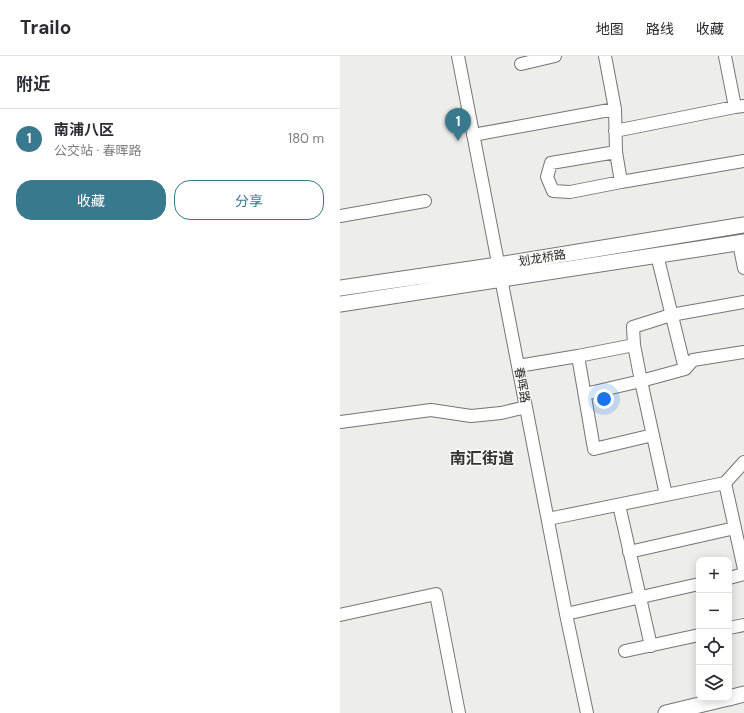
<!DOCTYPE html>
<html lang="zh">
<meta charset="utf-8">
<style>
body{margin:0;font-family:"DM Sans","Noto Sans SC",sans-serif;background:#f7f7f7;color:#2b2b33}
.controls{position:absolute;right:12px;bottom:12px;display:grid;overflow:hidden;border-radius:8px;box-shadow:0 2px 10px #0003}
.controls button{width:36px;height:36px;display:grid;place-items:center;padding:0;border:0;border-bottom:1px solid #e1e1e2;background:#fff;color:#2b2b33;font:20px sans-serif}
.you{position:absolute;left:264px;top:343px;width:14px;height:14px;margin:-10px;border:3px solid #fff;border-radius:50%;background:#1a73e8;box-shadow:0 0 0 6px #1a73e833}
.badge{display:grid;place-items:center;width:26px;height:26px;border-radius:50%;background:#39798d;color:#fff;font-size:13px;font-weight:700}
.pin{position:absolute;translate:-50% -33px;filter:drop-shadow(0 1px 2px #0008)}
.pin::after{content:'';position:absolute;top:21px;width:14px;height:12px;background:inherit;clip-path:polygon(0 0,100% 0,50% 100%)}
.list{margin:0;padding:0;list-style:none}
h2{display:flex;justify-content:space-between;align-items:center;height:52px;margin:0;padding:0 16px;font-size:17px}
h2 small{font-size:13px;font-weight:400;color:#7c7c81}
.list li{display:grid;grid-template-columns:26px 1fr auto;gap:12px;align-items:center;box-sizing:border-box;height:60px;padding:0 16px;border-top:1px solid #e1e1e2}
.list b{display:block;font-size:15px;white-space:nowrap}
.list p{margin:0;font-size:13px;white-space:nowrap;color:#7c7c81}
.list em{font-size:13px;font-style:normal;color:#7c7c81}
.actions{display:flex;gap:8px;padding:12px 16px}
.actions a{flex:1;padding:9px 0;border:1px solid #39798d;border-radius:16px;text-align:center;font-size:14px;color:#39798d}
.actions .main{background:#39798d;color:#fff}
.icon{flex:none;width:22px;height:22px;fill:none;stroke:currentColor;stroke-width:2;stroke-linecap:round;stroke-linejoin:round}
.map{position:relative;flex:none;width:404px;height:657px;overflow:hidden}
header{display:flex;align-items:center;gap:24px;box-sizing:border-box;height:56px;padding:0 20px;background:#fff;border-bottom:1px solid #e1e1e2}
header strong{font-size:19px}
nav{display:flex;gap:22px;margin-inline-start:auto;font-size:14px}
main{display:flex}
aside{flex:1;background:#fff}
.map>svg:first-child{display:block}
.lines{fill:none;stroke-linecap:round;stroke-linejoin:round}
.minor-casing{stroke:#757572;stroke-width:14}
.major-casing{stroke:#757572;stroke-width:17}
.minor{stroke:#fff;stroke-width:12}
.major{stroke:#fff;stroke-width:15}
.labels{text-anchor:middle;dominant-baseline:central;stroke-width:3;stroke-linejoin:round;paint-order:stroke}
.street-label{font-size:12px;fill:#2a2a29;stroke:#fafaf7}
.district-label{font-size:16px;font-weight:bold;fill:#333331;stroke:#fafaf7}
</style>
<header>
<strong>Trailo</strong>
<nav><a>地图</a><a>路线</a><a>收藏</a></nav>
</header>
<main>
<aside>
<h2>附近<small></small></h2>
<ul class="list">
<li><span class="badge">1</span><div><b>南浦八区</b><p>公交站 · 春晖路</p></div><em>180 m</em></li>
</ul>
<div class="actions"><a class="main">收藏</a><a>分享</a></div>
</aside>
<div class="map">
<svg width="404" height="657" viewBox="0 0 404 657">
<rect width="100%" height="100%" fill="#ededea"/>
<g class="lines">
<g class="minor-casing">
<path id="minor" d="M118 0 226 558 247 657
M265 0 275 53 276 96 211 107 207 121 213 135 230 136 281 126
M385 0 395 51 404 50
M181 8 215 0
M275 75 395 51
M133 79 275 53
M276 96 281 126 404 105
M0 160 85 145
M399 187 404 212
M317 199 345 313
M294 289 301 325 326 439
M178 310 238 300
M245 338 301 325 345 313 353 304 404 296
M0 366 91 354 131 360 161 357 186 351
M313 379 254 393 238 300 294 289 293 271 331 259 404 246
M385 427 404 513
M279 449 311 590
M208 463 385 427 404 406
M289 496 395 472
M389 522 404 518
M226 558 359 528
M0 559 96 538 119 657
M389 572 404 569
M285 595 359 579"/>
</g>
<g class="major-casing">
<path id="major" d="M0 232 158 209 404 169
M0 248 404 186
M389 642 404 638
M326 657 388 642"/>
</g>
<use href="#minor" class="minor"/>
<use href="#major" class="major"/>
</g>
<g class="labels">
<g class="street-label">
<text transform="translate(202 202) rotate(-9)">划龙桥路</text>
<text transform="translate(182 329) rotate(79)">春晖路</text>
</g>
<g class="district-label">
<text x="142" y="402">南汇街道</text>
</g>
</g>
</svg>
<div class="controls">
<button>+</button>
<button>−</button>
<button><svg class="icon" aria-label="locate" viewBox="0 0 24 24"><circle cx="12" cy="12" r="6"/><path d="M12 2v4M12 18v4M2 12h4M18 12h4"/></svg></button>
<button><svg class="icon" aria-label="layers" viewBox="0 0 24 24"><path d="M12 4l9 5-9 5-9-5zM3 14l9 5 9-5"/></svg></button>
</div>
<div class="you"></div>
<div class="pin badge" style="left:118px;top:85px">1</div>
</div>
</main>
